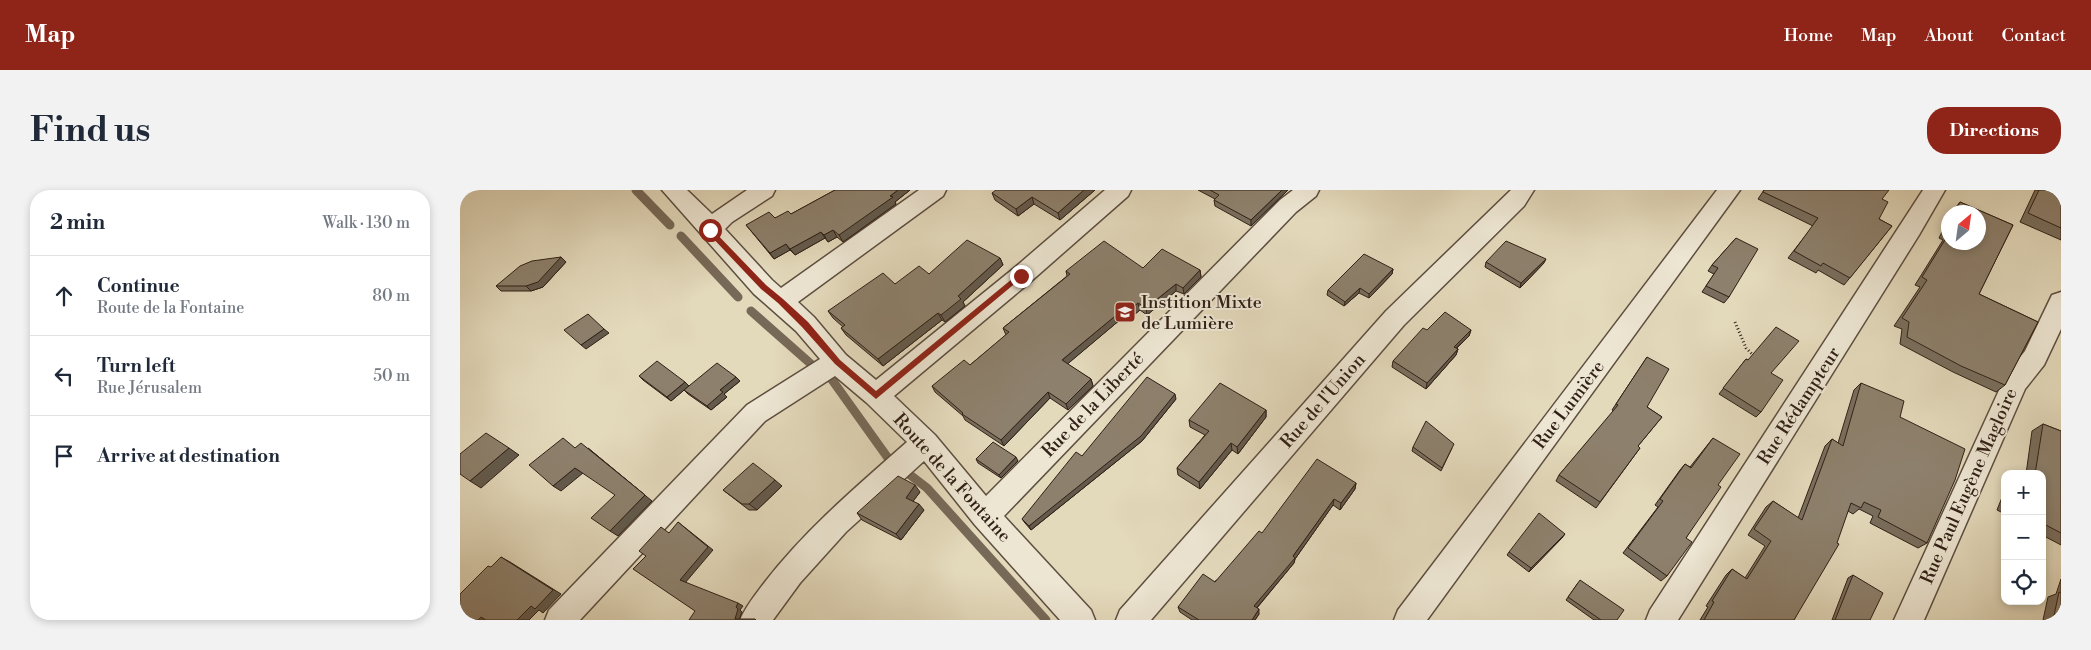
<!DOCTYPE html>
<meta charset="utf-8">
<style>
body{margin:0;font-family:"Libre Bodoni",serif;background:#f2f2f3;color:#1f2937}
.controls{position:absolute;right:15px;bottom:15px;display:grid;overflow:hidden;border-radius:10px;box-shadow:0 2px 8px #0003}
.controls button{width:45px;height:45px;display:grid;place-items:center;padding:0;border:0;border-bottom:1px solid #e0e1e3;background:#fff;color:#1f2937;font:25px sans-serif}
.compass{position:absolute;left:1481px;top:15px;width:45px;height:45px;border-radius:50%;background:#fff;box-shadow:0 2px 8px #0003;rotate:29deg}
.stop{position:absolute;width:15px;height:15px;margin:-11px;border:4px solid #8f2418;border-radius:50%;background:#fff}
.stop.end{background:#8f2418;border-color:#fff;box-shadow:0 1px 5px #0008}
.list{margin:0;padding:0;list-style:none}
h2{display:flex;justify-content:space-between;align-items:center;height:65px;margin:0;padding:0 20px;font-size:21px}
h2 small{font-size:16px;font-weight:400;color:#747a83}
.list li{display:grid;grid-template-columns:32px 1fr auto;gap:15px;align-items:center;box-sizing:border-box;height:80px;padding:0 20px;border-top:1px solid #e0e1e3}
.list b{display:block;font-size:19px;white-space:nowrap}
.list p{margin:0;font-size:16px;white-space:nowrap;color:#747a83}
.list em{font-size:16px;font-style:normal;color:#747a83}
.icon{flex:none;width:28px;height:28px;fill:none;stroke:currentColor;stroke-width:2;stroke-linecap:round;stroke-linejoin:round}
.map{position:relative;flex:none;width:1601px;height:430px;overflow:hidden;border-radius:20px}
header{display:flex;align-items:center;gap:30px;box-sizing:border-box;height:70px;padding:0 25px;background:#8f2418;color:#fff}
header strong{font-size:24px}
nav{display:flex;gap:28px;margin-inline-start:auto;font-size:18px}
.intro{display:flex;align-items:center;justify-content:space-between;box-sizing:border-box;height:120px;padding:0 30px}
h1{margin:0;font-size:35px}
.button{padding:12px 22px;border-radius:20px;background:#8f2418;color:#fff;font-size:18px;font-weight:700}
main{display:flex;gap:30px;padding:0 30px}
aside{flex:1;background:#fff;border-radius:20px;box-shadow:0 2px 8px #0003}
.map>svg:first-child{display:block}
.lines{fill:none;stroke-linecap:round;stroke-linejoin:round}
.stream{stroke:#776958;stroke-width:9}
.minor-casing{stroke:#5d4e40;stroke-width:3}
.path{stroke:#302017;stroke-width:3;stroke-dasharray:1 2.5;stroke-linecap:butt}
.minor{fill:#ede6d3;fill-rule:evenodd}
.wall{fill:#796e5d;stroke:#302017}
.shaded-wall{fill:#635a4c;stroke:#302017}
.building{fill:#8d806c;stroke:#302017}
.route{fill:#8f2418}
.labels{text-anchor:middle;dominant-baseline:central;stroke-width:4;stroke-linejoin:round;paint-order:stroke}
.poi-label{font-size:18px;fill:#302017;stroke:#ede6d3;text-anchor:start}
.street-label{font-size:18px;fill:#302017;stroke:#ede6d3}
</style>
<header>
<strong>Map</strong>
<nav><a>Home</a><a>Map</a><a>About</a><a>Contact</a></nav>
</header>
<div class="intro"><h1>Find us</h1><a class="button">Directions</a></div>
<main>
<aside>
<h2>2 min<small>Walk · 130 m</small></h2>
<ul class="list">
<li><svg class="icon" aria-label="ahead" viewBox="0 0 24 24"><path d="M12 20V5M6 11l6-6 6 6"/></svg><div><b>Continue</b><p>Route de la Fontaine</p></div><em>80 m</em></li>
<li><svg class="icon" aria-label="left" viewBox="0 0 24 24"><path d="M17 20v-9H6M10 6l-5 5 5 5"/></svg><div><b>Turn left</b><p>Rue Jérusalem</p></div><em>50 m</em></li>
<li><svg class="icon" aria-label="arrive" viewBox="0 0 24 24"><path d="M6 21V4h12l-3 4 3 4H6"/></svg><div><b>Arrive at destination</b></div></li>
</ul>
</aside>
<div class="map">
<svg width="1601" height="430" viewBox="0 0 1601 430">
<rect width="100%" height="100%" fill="#e3d9bb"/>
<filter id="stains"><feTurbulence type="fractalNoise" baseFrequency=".004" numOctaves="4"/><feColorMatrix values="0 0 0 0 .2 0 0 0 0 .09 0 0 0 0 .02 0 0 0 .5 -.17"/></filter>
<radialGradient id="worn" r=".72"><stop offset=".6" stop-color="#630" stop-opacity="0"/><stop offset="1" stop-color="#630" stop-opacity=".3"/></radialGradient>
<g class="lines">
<path class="stream" d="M176 0 210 35
M221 46 278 107
M291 121 351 174
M370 187 428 268 467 298 586 430"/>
<g class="minor-casing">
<path id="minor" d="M202 0H227L252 24 287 0H315L312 6 272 32 265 39 312 90 321 98 459 0H486L483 6 338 112 354 127 386 165 416 190 553 79 645 0H671L668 6 569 93 434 206 475 245 526 306 820 10 833 0H859L856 6 836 22 544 326 631 420 635 430H600L515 335 464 271 386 342 340 393 313 430H280C286 416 296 404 305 392 346 339 397 296 447 252L407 213 375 186 305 231 120 430H85L89 420 287 215 360 169 336 141 294 104Z
M1051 0H1074L1064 16 944 135 691 430H656L660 420 926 121Z
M1257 0H1280L967 430H934L938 420Z
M1463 0H1485L1459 45 1218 430H1186L1190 420Z
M1601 102V139L1584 175 1565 199 1464 430H1434L1546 185 1565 161 1592 105Z"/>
</g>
<path class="path" d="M1275 132 1286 158 1294 166"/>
<use href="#minor" class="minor"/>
</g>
<path class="wall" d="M375 0H450L435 12 436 14 383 52 377 47 368 52 365 48 335 65 330 60 314 69 286 35 331 24Z
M635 0 600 30 574 14 558 26 535 10 532 3Z
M738 0H828L791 36 755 16 754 10 755 9Z
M1304 0 1422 9 1419 29 1432 36 1384 95 1358 80 1356 83 1328 68 1353 36 1298 9Z
M1575 0H1601V50L1560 32Z
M1500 12 1553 35 1519 104 1578 132 1545 195 1536 202 1493 182 1440 154 1442 139 1434 136 1460 97 1455 95 1483 50 1479 48 1488 30V52H1518V22H1492Z
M1276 48 1269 107 1264 113 1242 102 1254 84 1248 81 1252 75Z
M101 67 106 72 83 97 71 101H41L36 96Z
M540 68 543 75 503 112 505 116 485 132 482 130 423 176 386 145 381 138 383 137 373 128 368 121 435 94 469 84Z
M1026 72 1084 73 1060 98 1025 77Z
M683 78 740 80 741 87 724 104 716 101 687 125 680 120 665 132 661 129 607 174 631 189 633 196 608 220 590 208 544 256 505 230 503 226 475 202 472 196 510 175 546 145 543 138 607 86 606 81Z
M933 79 932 84 909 108 899 103 884 116 867 105 868 100Z
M967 140H1011L1009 146 997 158 998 159 996 165 966 199 932 177 933 171Z
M1187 167V217L1202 227 1178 256 1180 258 1136 318 1096 291 1099 285 1154 221 1152 220Z
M1286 169 1311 183 1301 222 1296 227 1259 204Z
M179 186 229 196 276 187 280 191 264 204 267 207 251 220 228 204 224 200 211 211 183 190Z
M1401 193 1440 227 1467 353 1458 358 1410 333 1413 326 1399 319 1393 324 1388 321 1334 430H1240L1248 417 1246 416 1266 385 1272 379 1285 388 1305 356 1288 345 1306 317 1313 311 1338 328 1365 256 1372 249 1378 253 1394 200Z
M716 209 682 251 571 340 565 333 562 329 622 266Z
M806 220V227L778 264 772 260 740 299 718 285 717 278 745 245 730 237 729 230Z
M1583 234 1601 241V355L1582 345V284H1566L1572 241Z
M1253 248 1258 295 1226 348 1207 386 1201 391 1163 363 1198 317 1195 315 1220 280 1225 274 1230 277Z
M953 257 992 258 981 281 952 261Z
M516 269 558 271 541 288 518 273Z
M896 293 895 299 880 320 873 315 835 369 834 373 797 418 799 424 795 430H732L720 422 718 417Z
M322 296 297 320H289L263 300Z
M1545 300V324L1537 320Z
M460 302 453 311 464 320 441 350 402 330 397 323Z
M1105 344 1069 382 1047 365 1049 362Z
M1393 385 1410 430H1372L1388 388Z
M1601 389V430H1583L1588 407 1596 404Z
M1118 393 1157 430H1134L1106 410Z"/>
<path class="shaded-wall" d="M438 0H450L435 12 436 14 383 52 379 45Z
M624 0H635L600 30 598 23Z
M822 0H828L791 36V30Z
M572 7 574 14 558 26 556 19Z
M373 40 377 47 368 52 364 45Z
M361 42 365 48 335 65 330 59Z
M326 54 330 60 314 69 310 63Z
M101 67 106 72 83 97 71 101 66 96Z
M540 68 543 75 503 112 505 116 485 132 481 125 498 106Z
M1086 69 1084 73 1060 98 1061 93Z
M933 79 932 84 909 108V104Z
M740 80 741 87 724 104 723 98Z
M716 94V101L687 125 686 118Z
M900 98 899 103 884 116 885 112Z
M678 113 680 120 665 132 663 125Z
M660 122 661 129 604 177 602 170Z
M478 123 482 130 423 176 418 169Z
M144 139 149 143 126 159 121 155Z
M1011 140 1009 146 992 162 994 157Z
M998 159 996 165 966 199 967 193Z
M276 187 280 191 264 204 267 207 251 220 247 216 260 200Z
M631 189 633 196 608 220 606 214Z
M225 192 229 196 211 211 207 207Z
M588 202 590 208 544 256 541 250Z
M715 204 716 209 682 251 571 340 569 336Z
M806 220V227L778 264 777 257Z
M771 253 772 260 740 299 739 292Z
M49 258 59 265 21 298 10 291Z
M128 258 192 311 158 346 150 341 185 305Z
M556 267 558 271 541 288 539 285Z
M115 278 123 283 101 301 93 296Z
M315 290 322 296 297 320 289 314Z
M896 293 895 299 880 320 881 313Z
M455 295 460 302 451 314 446 308Z
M874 309 873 315 835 369 834 373 794 421V416L833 366Z
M459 314 464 320 441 350 436 344Z
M218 332 253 360 225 393 220 390Z
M1105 344 1102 348 1069 382 1071 378Z
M41 367 50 372 101 404 83 423 79 420 69 430H57Z
M278 413 283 416 280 420 282 422 279 430 275 429 276 417Z
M799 419V424L795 430H792Z
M21 427 28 430H18Z"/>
<path class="building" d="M375 0H438L430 6 433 7 379 45 373 40 364 45 361 42 330 59 326 54 310 63 286 35 309 22 315 28 328 21 331 24Z
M536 0H624L598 23 572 7 556 19 532 3Z
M750 0H822L791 30 754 10 759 5Z
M1304 0H1429L1422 9 1428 12 1419 29 1432 36 1390 88 1363 73 1361 76 1334 61 1358 28 1303 2Z
M1579 0H1601V38L1568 23Z
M1500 12 1553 35 1519 104 1578 132 1545 195 1501 176 1447 147 1449 132 1442 128 1467 90 1462 87 1488 45V52H1518V22H1495Z
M1276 48 1298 59 1269 107 1246 96 1258 78 1252 75Z
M507 50 540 68 498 106 501 109 481 125 478 123 418 169 381 138 385 135 368 121 423 83 435 94 459 76 469 84Z
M644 51 683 78 702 59 740 80 723 98 716 94 686 118 678 113 663 125 660 122 602 170 631 189 606 214 588 202 541 250 502 224 503 223 472 196 504 170 510 175 549 142 543 138 610 84 606 81Z
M1046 51 1086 69 1061 93 1026 72Z
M904 64 933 79 909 104 900 98 885 112 868 100Z
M101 67 78 92 66 96H36L60 76 72 71Z
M985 122 1011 140 994 157 998 159 967 193 933 171 963 138 967 140Z
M128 124 144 139 121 155 104 140Z
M1316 137 1339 151 1311 183 1323 190 1301 222 1263 198 1286 169 1288 170Z
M1187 167 1209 179 1187 217 1202 227 1178 256 1180 258 1140 312 1099 285 1158 215 1156 214Z
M197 171 225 192 207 207 179 186Z
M257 173 276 187 260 200 263 202 247 216 224 200Z
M687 187 715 204 681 246 569 336 562 329 616 262 622 266Z
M760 193 806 220 777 257 771 253 739 292 717 278 749 241 729 230Z
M1401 193 1444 211 1440 227 1505 259 1495 290 1467 353 1418 327 1421 320 1404 312 1401 318 1391 313 1377 353 1379 354 1334 430H1244L1254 412 1252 411 1272 379 1287 389 1311 351 1294 339 1313 311 1342 330 1372 249 1383 256Z
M966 231 994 254 982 278 953 257Z
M1583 234 1601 241V343L1582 333V284H1575Z
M26 243 49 258 10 291 0 284V264Z
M103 248 115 258 121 253 185 305 150 341 131 328 155 305 115 278 93 296 69 275Z
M1253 248 1280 264 1258 295 1261 297 1226 348 1232 352 1207 386 1168 358 1203 311 1200 309 1225 274 1231 278Z
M533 252 556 267 539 285 516 269Z
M857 269 896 293 881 313 874 309 833 366 835 368 794 416 799 419 792 430H739L718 417 743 384 755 392 799 341 802 343Z
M293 273 315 290 289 314H282L263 300Z
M438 286 455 295 446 308 459 314 436 344 397 323Z
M1079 323 1105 344 1071 378 1049 362Z
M218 332 248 357 220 390 278 413 276 417 278 419 275 429H295L296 430H229L235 421 173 379 186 366 179 361 201 337 209 343Z
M41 367 93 400 75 419 71 416 57 430H26L21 427 18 430H0V404L28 376 31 377Z
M1393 385 1423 403 1410 430H1375Z
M1120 390 1164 420 1157 430H1141L1108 407Z
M1599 402 1601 403V430H1593Z"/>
<path class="route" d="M250 37 306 95 323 109 348 132 380 170 416 201 558 84 561 83 564 86 416 209 375 174 342 137 318 113 301 99 247 42V38Z"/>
<defs>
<g id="school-square" transform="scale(1.125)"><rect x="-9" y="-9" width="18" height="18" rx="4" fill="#8f2418" stroke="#ede6d3"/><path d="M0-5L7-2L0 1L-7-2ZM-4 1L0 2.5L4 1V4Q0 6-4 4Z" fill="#fff"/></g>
</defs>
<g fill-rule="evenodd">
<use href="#school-square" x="665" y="122"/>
</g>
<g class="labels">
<g class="poi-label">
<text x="681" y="112">Instition Mixte<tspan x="681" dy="21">de Lumière</tspan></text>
</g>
<g class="street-label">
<text transform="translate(863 211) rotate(-49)">Rue de l'Union</text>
<text transform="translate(633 215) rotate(-46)">Rue de la Liberté</text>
<text transform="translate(1109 215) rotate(-53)">Rue Lumière</text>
<text transform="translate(1339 216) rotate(-57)">Rue Rédampteur</text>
<text transform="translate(492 288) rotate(48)">Route de la Fontaine</text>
<text transform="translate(1509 296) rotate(-66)">Rue Paul Eugène Magloire</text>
</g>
</g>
<rect width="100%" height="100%" filter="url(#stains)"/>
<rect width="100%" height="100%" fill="url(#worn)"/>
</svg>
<div class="controls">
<button>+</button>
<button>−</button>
<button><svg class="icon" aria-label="locate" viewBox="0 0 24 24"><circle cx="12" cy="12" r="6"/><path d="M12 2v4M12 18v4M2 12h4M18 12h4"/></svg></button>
</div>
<svg class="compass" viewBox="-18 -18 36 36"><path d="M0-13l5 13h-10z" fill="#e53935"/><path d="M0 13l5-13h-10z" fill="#747a83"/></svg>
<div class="stop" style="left:250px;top:40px"></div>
<div class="stop end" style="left:561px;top:86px"></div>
</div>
</main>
